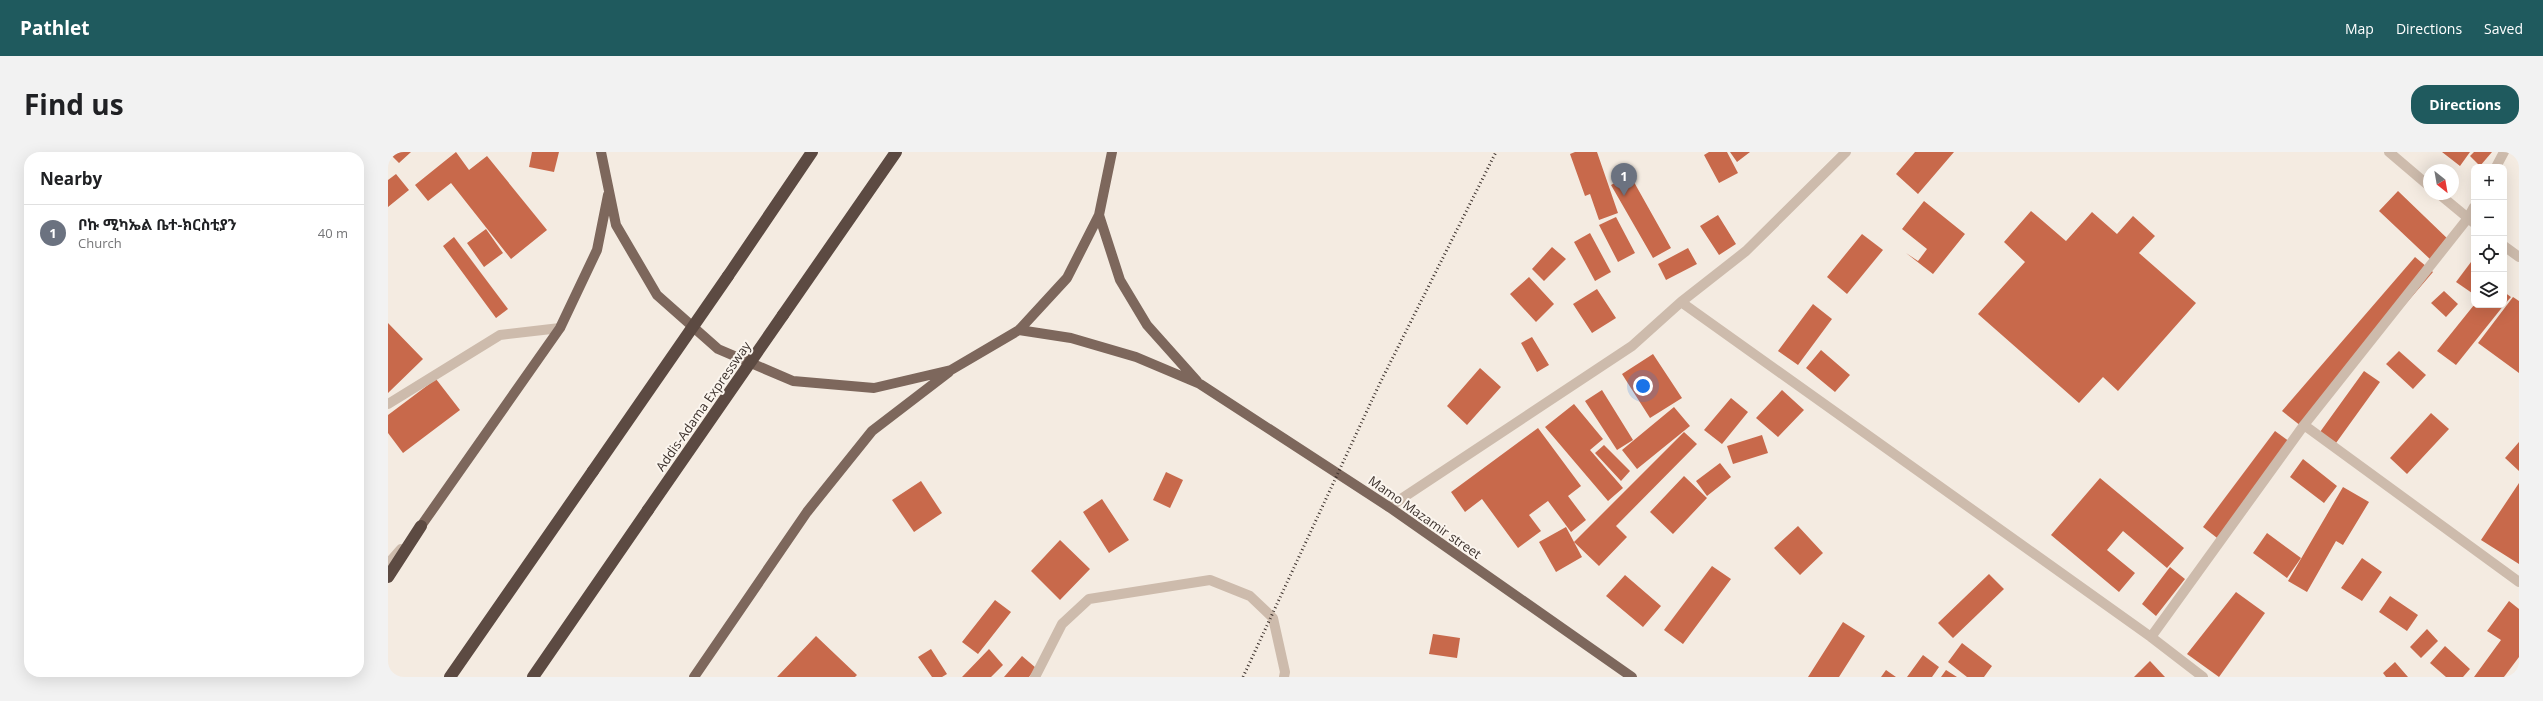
<!DOCTYPE html>
<meta charset="utf-8">
<style>
body{margin:0;font-family:"Open Sans","Noto Sans Ethiopic",sans-serif;background:#f2f2f2;color:#202124}
.controls{position:absolute;right:12px;top:12px;display:grid;overflow:hidden;border-radius:8px;box-shadow:0 4px 16px #0002}
.controls button{width:36px;height:36px;display:grid;place-items:center;padding:0;border:0;border-bottom:1px solid #e0e0e0;background:#fff;color:#202124;font:20px sans-serif}
.compass{position:absolute;left:2035px;top:12px;width:36px;height:36px;border-radius:50%;background:#fff;box-shadow:0 4px 16px #0002;rotate:149deg}
.you{position:absolute;left:1255px;top:234px;width:14px;height:14px;margin:-10px;border:3px solid #fff;border-radius:50%;background:#1a73e8;box-shadow:0 0 0 6px #1a73e833}
.badge{display:grid;place-items:center;width:26px;height:26px;border-radius:50%;background:#1f5a5e;color:#fff;font-size:13px;font-weight:700}
.pin{position:absolute;translate:-50% -33px;filter:drop-shadow(0 1px 2px #0008)}
.pin::after{content:'';position:absolute;top:21px;width:14px;height:12px;background:inherit;clip-path:polygon(0 0,100% 0,50% 100%)}
.list{margin:0;padding:0;list-style:none}
h2{display:flex;justify-content:space-between;align-items:center;height:52px;margin:0;padding:0 16px;font-size:17px}
h2 small{font-size:13px;font-weight:400;color:#757577}
.list li{display:grid;grid-template-columns:26px 1fr auto;gap:12px;align-items:center;box-sizing:border-box;height:56px;padding:0 16px;border-top:1px solid #e0e0e0}
.list b{display:block;font-size:15px;white-space:nowrap}
.list p{margin:0;font-size:13px;white-space:nowrap;color:#757577}
.list em{font-size:13px;font-style:normal;color:#757577}
.icon{flex:none;width:22px;height:22px;fill:none;stroke:currentColor;stroke-width:2;stroke-linecap:round;stroke-linejoin:round}
.map{position:relative;flex:none;width:2131px;height:525px;overflow:hidden;border-radius:16px}
header{display:flex;align-items:center;gap:24px;box-sizing:border-box;height:56px;padding:0 20px;background:#1f5a5e;color:#fff}
header strong{font-size:19px}
nav{display:flex;gap:22px;margin-inline-start:auto;font-size:14px}
.intro{display:flex;align-items:center;justify-content:space-between;box-sizing:border-box;height:96px;padding:0 24px}
h1{margin:0;font-size:28px}
.button{padding:10px 18px;border-radius:16px;background:#1f5a5e;color:#fff;font-size:14px;font-weight:700}
main{display:flex;gap:24px;padding:0 24px}
aside{flex:1;background:#fff;border-radius:16px;box-shadow:0 4px 16px #0002}
.map>svg:first-child{display:block}
.building{fill:#c8694b}
.lines{fill:none;stroke-linecap:round;stroke-linejoin:round}
.minor{stroke:#cdbbac;stroke-width:10}
.tertiary{stroke:#cdbbac;stroke-width:10}
.primary{stroke:#7d675c;stroke-width:10}
.motorway{stroke:#5c4a42;stroke-width:12}
.rail{stroke:#3b302b;stroke-width:3;stroke-dasharray:1 3;stroke-linecap:butt}
.motorway-bridge{stroke:#5c4a42;stroke-width:12}
.labels{text-anchor:middle;dominant-baseline:central;stroke-width:4;stroke-linejoin:round;paint-order:stroke}
.street-label{font-size:13px;fill:#3b302b;stroke:#fbf5ee}
</style>
<header>
<strong>Pathlet</strong>
<nav><a>Map</a><a>Directions</a><a>Saved</a></nav>
</header>
<div class="intro"><h1>Find us</h1><a class="button">Directions</a></div>
<main>
<aside>
<h2>Nearby<small></small></h2>
<ul class="list">
<li><span class="badge" style="background:#6b7280">1</span><div><b>ቦኩ ሚካኤል ቤተ-ክርስቲያን</b><p>Church</p></div><em>40 m</em></li>
</ul>
</aside>
<div class="map">
<svg width="2131" height="525" viewBox="0 0 2131 525">
<rect width="100%" height="100%" fill="#f4ebe1"/>
<path class="building" d="M0 0H23L11 11Z
M68 0 81 18 99 4 159 78 123 107 63 31 40 49 27 33Z
M144 0H171L166 20 141 15Z
M1187 0H1209L1230 61 1211 68 1202 42 1197 44 1182 2Z
M1321 0H1339L1350 21 1331 31 1316 3Z
M1342 0H1362L1349 10Z
M1527 0H1566L1530 42 1508 22Z
M2054 0H2082L2072 14Z
M2086 0H2104L2092 14 2082 4Z
M8 22 21 38 0 55V28Z
M1242 23 1283 96 1265 106 1223 33Z
M2010 39 2063 90 2044 109 1991 59Z
M1536 49 1577 82 1545 122 1518 101 1530 109 1539 97 1514 77Z
M1643 59 1678 89 1704 60 1729 82 1745 64 1767 84 1751 101 1808 151 1730 239 1715 225 1691 251 1590 162 1637 110 1616 90Z
M1330 63 1348 92 1331 103 1312 74Z
M1228 65 1247 101 1230 110 1211 73Z
M98 77 115 101 96 115 79 91Z
M1202 81 1223 120 1207 129 1186 90Z
M1474 82 1495 98 1459 142 1439 125Z
M66 85 120 157 108 166 55 94Z
M1164 95 1178 107 1156 129 1144 117Z
M1300 96 1309 112 1278 128 1270 112Z
M2027 105 2045 120 1913 274 1894 259Z
M2083 110 2086 112 2084 141 2068 130Z
M1141 125 1166 152 1148 170 1122 142Z
M1209 137 1228 166 1204 181 1185 152Z
M2056 139 2070 152 2058 165 2043 151Z
M2116 140 2123 145 2116 153Z
M2125 145 2131 149V221L2090 191Z
M1425 152 1444 167 1410 213 1390 199Z
M2086 153H2116L2068 213 2049 199Z
M0 171 35 207 0 241Z
M1144 185 1161 213 1149 220 1133 191Z
M1433 198 1462 223 1447 240 1418 216Z
M2011 199 2038 223 2025 237 1998 212Z
M1265 202 1294 246 1262 266 1234 222Z
M1092 216 1113 235 1079 273 1059 254Z
M1976 219 1992 230 1948 291 1932 280Z
M48 227 72 258 15 301 0 281V263Z
M1214 238 1245 288 1229 298 1197 249Z
M1394 238 1416 258 1390 285 1368 266Z
M1343 246 1360 260 1334 292 1316 278Z
M1186 252 1215 287 1202 298 1235 336 1220 349 1157 275Z
M1286 255 1302 274 1249 317 1234 298Z
M2043 261 2061 277 2019 322 2002 306Z
M1150 276 1193 334 1180 344 1198 368 1183 380 1160 349 1141 363 1153 379 1130 396 1094 347 1077 360 1063 340Z
M1887 279 1906 293 1833 389 1815 375Z
M1296 280 1309 292 1228 374 1239 385 1211 414 1186 390Z
M1374 283 1380 301 1345 312 1339 294Z
M2131 290V319L2117 306Z
M1216 293 1242 319 1233 329 1207 301Z
M1915 307 1949 334 1936 351 1902 325Z
M1332 311 1343 325 1319 344 1308 329Z
M778 320 795 328 782 356 765 348Z
M1296 324 1319 346 1285 382 1262 360Z
M1712 326 1796 396 1779 416 1735 379 1719 398 1747 421 1731 440 1663 383Z
M533 329 554 361 526 380 504 348Z
M2131 331V412L2093 388Z
M1955 335 1981 350 1955 393 1948 389 1919 440 1900 429Z
M714 347 741 388 721 401 695 360Z
M1410 374 1435 401 1412 423 1386 396Z
M1178 375 1194 405 1168 420 1151 390Z
M1879 381 1913 406 1899 426 1865 401Z
M672 388 702 417 672 448 643 419Z
M1974 406 1994 420 1974 449 1953 436Z
M1324 414 1343 427 1295 492 1276 478Z
M1782 415 1797 427 1768 464 1754 452Z
M1601 422 1616 437 1565 486 1550 471Z
M1237 423 1273 454 1255 475 1218 444Z
M1848 440 1877 461 1831 525 1799 502Z
M2002 444 2030 463 2019 479 1991 460Z
M607 448 623 460 590 502 574 490Z
M2121 449 2131 457V505L2116 525H2086L2113 488 2099 479Z
M1455 470 1477 484 1451 525H1420Z
M2039 477 2050 489 2033 506 2022 495Z
M1045 482 1072 486 1069 506 1041 502Z
M428 484 469 523 467 525H389Z
M1574 491 1604 514 1596 525H1579L1560 510Z
M2057 494 2082 517 2075 525H2058L2042 511Z
M543 497 559 522 554 525H544L530 505Z
M601 497 615 513 603 525H574Z
M1535 503 1551 515 1544 525H1519Z
M634 504 648 516 641 525H616Z
M1762 509 1777 525H1746Z
M2007 510 2020 525H1998L1995 521Z
M1498 518 1508 525H1493Z
M1558 518 1569 525H1553Z"/>
<g class="lines">
<path class="minor" d="M2001 0 2041 34
M2108 15 2116 0
M2051 42 2086 71
M2116 94 2131 105
M1293 150 1763 485 1815 525
M0 252 112 183 172 176
M1916 273 2131 430
M1001 355 1244 194 1293 150 1358 99 1458 0
M1763 485 1916 273 2080 66 2086 55
M647 525 674 472 701 447 822 428 862 444 885 466 897 520 896 525"/>
<path class="tertiary" d="M0 412 13 397"/>
<path class="primary" d="M213 0 228 73 269 143 330 197 405 229 486 236 563 218 631 178 679 126 711 63 724 0
M711 63 732 128 759 173 809 229
M631 178 683 186 748 205 812 232 1001 355 1244 525
M33 374 172 176 209 98 220 43
M306 525 419 360 484 279 561 220"/>
<path class="motorway" d="M340 124 424 0
M395 163 508 0
M0 425 33 374
M62 525 205 319
M145 525 260 358"/>
<path class="rail" d="M855 525 991 233 1108 0"/>
<path class="motorway-bridge" d="M205 319 340 124
M260 358 395 163"/>
</g>
<g class="labels">
<g class="street-label">
<text transform="translate(315 254) rotate(-55)">Addis-Adama Expressway</text>
<text transform="translate(1037 365) rotate(35)">Mamo Mazamir street</text>
</g>
</g>
</svg>
<div class="controls">
<button>+</button>
<button>−</button>
<button><svg class="icon" aria-label="locate" viewBox="0 0 24 24"><circle cx="12" cy="12" r="6"/><path d="M12 2v4M12 18v4M2 12h4M18 12h4"/></svg></button>
<button><svg class="icon" aria-label="layers" viewBox="0 0 24 24"><path d="M12 4l9 5-9 5-9-5zM3 14l9 5 9-5"/></svg></button>
</div>
<svg class="compass" viewBox="-18 -18 36 36"><path d="M0-13l5 13h-10z" fill="#e53935"/><path d="M0 13l5-13h-10z" fill="#757577"/></svg>
<div class="you"></div>
<div class="pin badge" style="left:1236px;top:44px;background:#6b7280">1</div>
</div>
</main>
